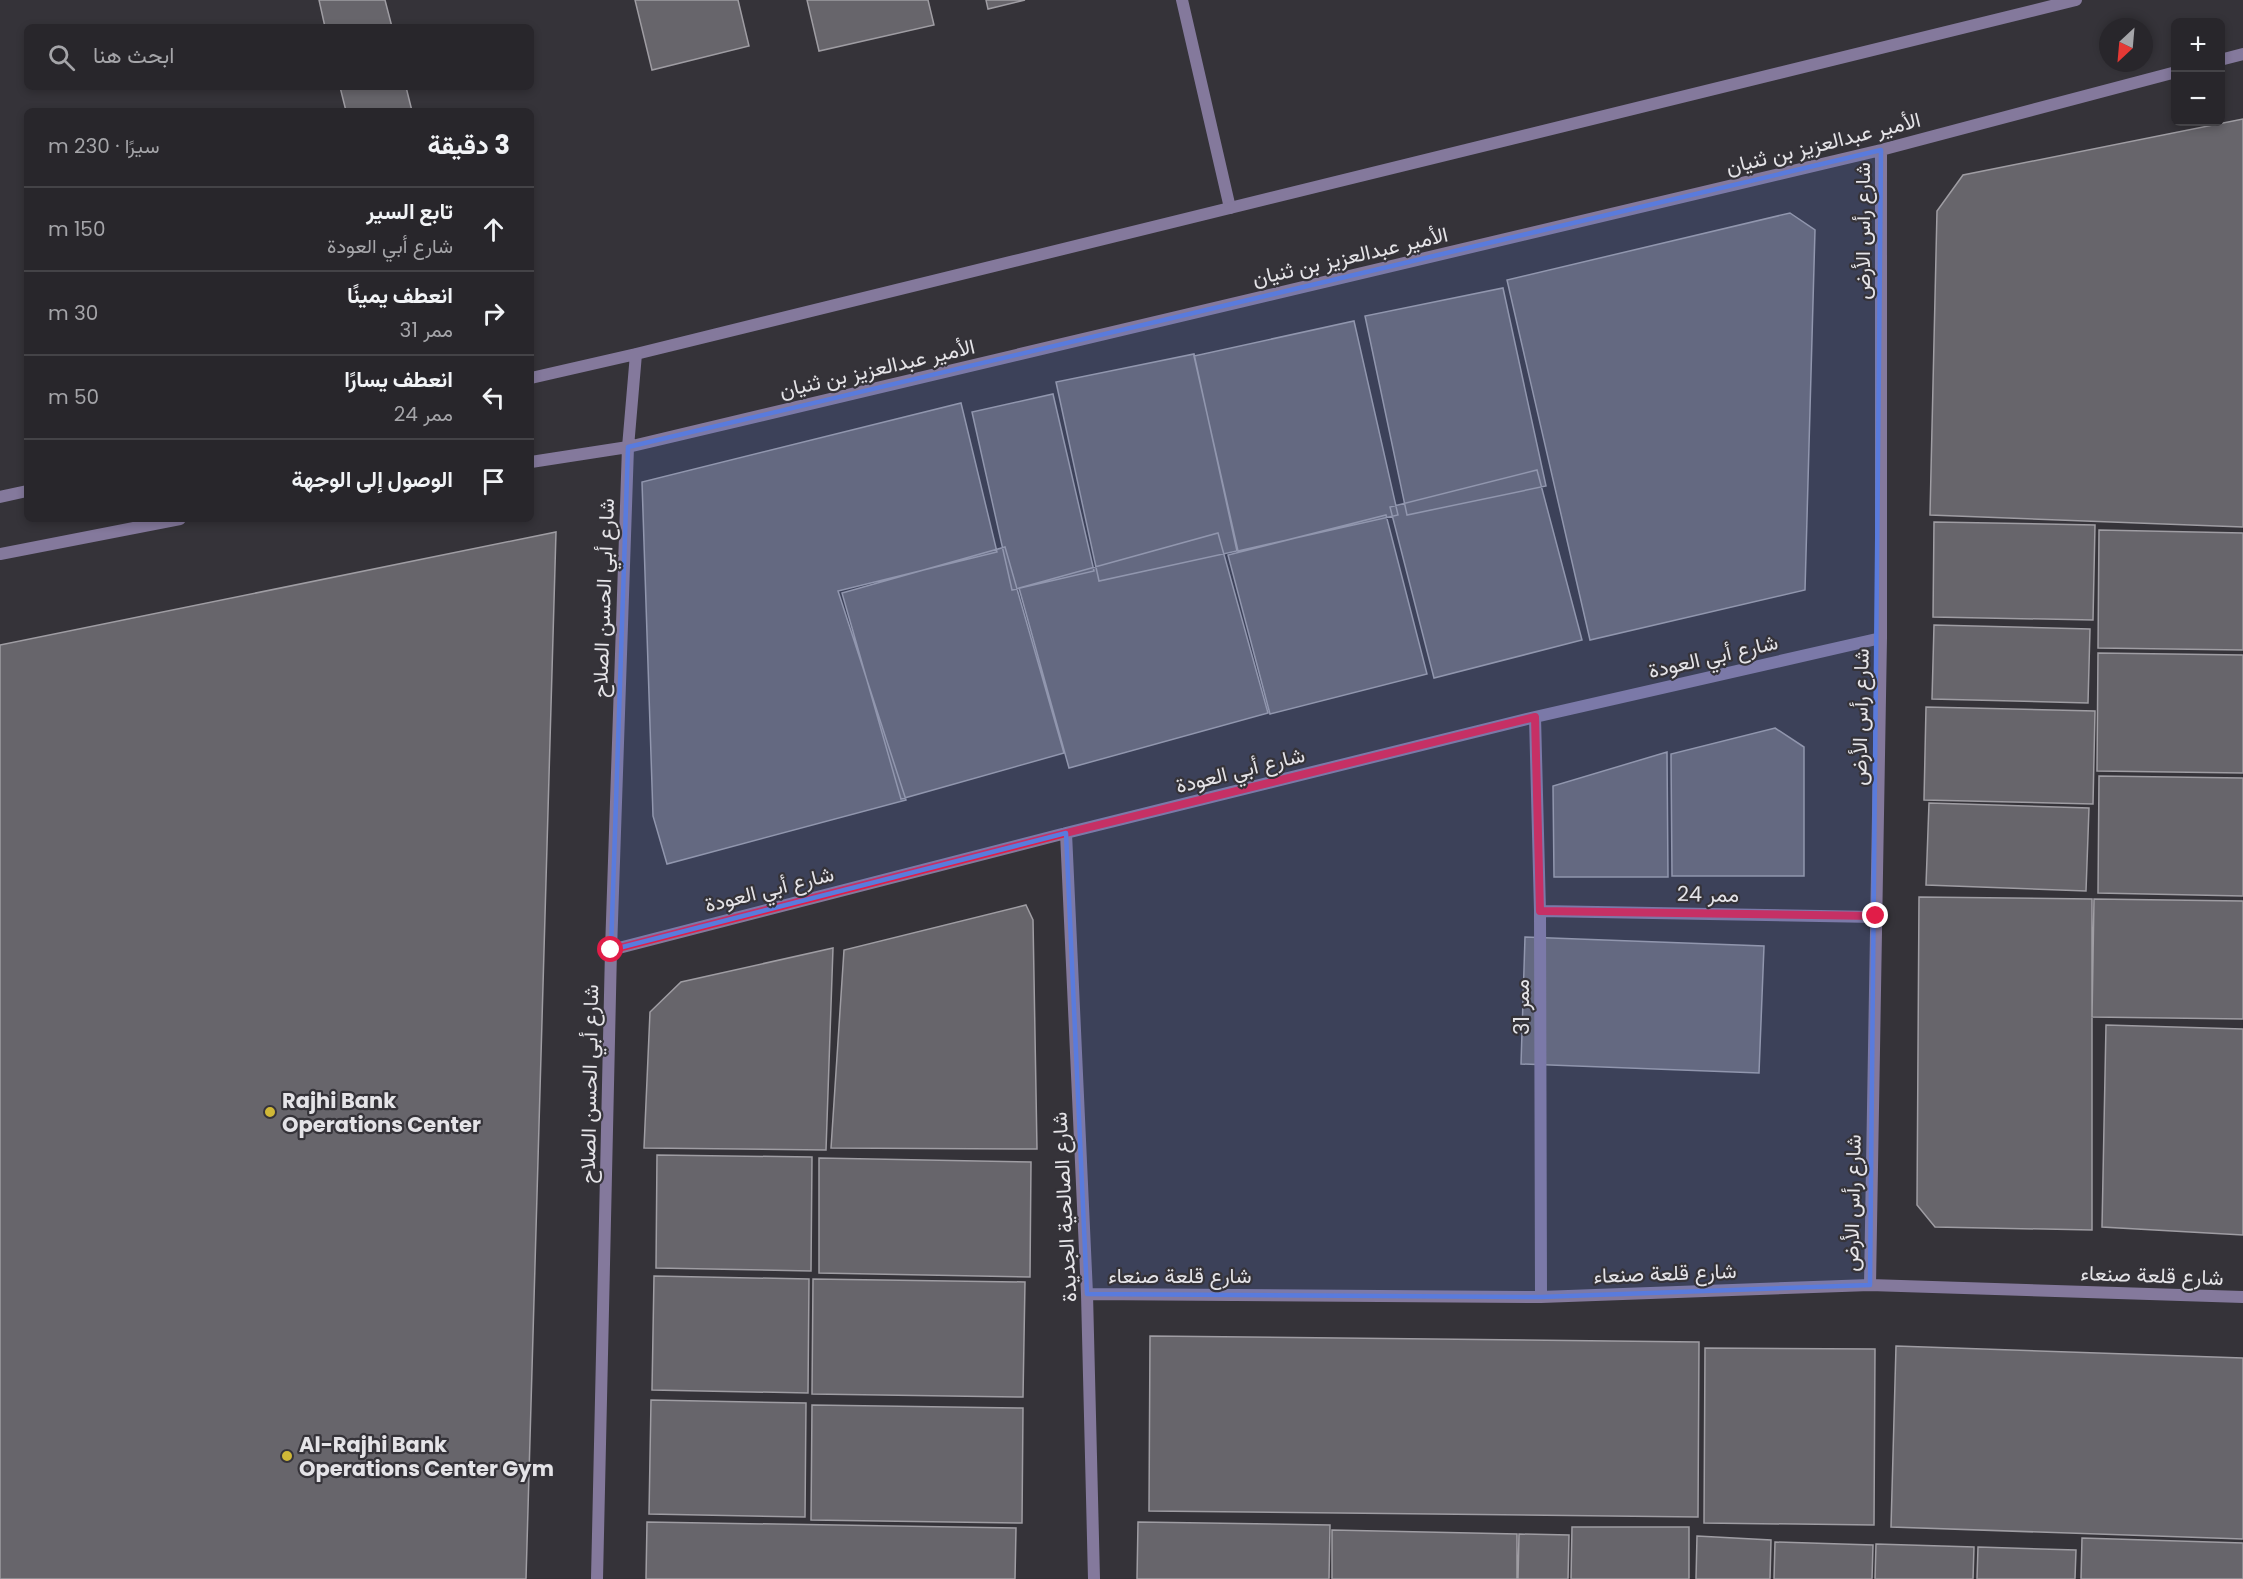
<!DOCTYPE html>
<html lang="ar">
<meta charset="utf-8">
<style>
body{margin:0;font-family:Poppins,Vazirmatn,sans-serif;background:#343237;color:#f1f3f6;direction:rtl}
.controls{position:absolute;right:18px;top:18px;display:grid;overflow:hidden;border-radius:9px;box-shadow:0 3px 9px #0003}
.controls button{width:54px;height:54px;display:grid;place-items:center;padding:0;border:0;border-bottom:2px solid #444347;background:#28262b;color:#f1f3f6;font:30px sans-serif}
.compass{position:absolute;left:2099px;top:18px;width:54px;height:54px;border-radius:50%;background:#28262b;box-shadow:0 3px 9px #0003;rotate:206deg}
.stop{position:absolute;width:18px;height:18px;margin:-14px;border:4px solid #e11d48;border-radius:50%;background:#fff}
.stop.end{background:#e11d48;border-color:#fff;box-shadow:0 2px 6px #0008}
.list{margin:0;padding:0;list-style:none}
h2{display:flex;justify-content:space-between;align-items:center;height:78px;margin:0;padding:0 24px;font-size:26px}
h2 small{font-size:20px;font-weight:400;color:#a5a5a9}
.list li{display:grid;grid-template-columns:39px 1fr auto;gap:18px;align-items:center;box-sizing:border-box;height:84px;padding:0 24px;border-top:2px solid #444347}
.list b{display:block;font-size:22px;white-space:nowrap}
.list p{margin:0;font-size:20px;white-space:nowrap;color:#a5a5a9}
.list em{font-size:20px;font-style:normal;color:#a5a5a9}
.icon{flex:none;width:33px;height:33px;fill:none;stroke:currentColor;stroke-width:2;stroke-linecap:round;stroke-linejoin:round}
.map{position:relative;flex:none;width:2243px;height:1579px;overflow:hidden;direction:ltr}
.search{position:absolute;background:#28262b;box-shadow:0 3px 9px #0003;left:24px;top:24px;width:510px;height:66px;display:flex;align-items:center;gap:15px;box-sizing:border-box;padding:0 21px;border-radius:9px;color:#a5a5a9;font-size:22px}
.panel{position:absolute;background:#28262b;box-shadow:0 3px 9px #0003;left:24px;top:108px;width:510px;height:414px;border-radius:9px;direction:rtl}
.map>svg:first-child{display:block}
.building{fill:#67656b;stroke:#9f9da3;stroke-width:1.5}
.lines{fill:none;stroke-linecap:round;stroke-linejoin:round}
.service{stroke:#84799c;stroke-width:12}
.minor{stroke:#84799c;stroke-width:12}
.route{stroke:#e11d48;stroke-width:8}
.marked{fill:#597bdd;fill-opacity:0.2;stroke:#597bdd;stroke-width:4.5;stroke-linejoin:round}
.poi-dot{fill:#d0b837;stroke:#353339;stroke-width:2}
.labels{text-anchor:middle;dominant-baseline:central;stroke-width:4.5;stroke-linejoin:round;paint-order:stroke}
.street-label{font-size:21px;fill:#e5e4e8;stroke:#353339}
.poi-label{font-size:21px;font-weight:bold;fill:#e5e4e8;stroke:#353339;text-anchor:start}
</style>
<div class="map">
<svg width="2243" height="1579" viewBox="0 0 2243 1579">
<rect width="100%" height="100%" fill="#353339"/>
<path class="building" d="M319 0H385L392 27H325Z
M635 0H738L749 46 652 70Z
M807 0H928L934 25 819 51Z
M986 0H1025L988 9Z
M340 87H406L412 111H346Z
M2243 119V527L1930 515 1937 211 1963 175Z
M1790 213 1815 230 1805 590 1590 640 1507 280Z
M1503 288 1546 486 1407 515 1365 316Z
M1354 321 1398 515 1238 551 1194 356Z
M1194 354 1237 551 1099 581 1056 382Z
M1053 394 1094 571 1012 590 972 412Z
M961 403 997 552 838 591 906 800 667 864 653 816 642 482Z
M1537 470 1582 640 1434 678 1390 507Z
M1386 515 1427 674 1270 714 1228 555Z
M1934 522 2095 525 2093 620 1933 617Z
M2099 530 2243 533V650L2098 648Z
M556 532 526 1579H0V645Z
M1218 533 1268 713 1069 768 1019 588Z
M1005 547 1064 753 901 799 842 593Z
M1934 625 2090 629 2088 703 1932 699Z
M2098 653 2243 655V773L2097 771Z
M1926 707 2095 711 2093 804 1924 800Z
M1775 728 1804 747V876H1672L1671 754Z
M1667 752 1668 877H1554L1553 786Z
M2099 776 2243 778V896L2098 893Z
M1929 803 2089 808 2086 891 1926 885Z
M1919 897 2092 899V1230L1935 1227 1917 1205Z
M2094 899 2243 901V1019L2092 1017Z
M1026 905 1033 920 1037 1149 831 1148 844 950Z
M1525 937 1764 946 1759 1073 1521 1064Z
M833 948 826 1150 644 1148 650 1012 681 982Z
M2106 1025 2243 1029V1235L2102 1227Z
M657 1155 812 1157 811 1271 656 1268Z
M819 1158 1031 1162 1030 1277 819 1273Z
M654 1276 809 1279 808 1393 652 1390Z
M813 1279 1025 1282 1023 1397 812 1394Z
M1150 1336 1699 1342 1698 1517 1149 1511Z
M1896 1346 2243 1358V1539L1891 1527Z
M1705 1348 1875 1349 1874 1525 1704 1523Z
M651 1400 806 1403 805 1517 649 1514Z
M812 1405 1023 1408 1022 1523 811 1520Z
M647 1522 1016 1528 1015 1579H646Z
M1138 1522 1330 1525 1329 1579H1137Z
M1572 1527H1689V1579H1571Z
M1332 1530 1517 1534V1579H1332Z
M1519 1534 1569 1535 1568 1579H1518Z
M1697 1536 1771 1540 1770 1579H1696Z
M2082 1538 2243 1543V1579H2081Z
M1775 1542 1873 1545 1872 1579H1774Z
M1876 1544 1974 1547 1973 1579H1875Z
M1978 1547 2076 1550 2075 1579H1977Z"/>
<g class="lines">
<path class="service" d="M1182 0 1230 208"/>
<path class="minor" d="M2220 60 2243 54
M531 378 636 354 2076 0
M531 462 628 447 1881 150 2176 72
M0 497 27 491
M0 554 180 519
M1535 717 1540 911 1541 1297
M1066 833 1087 1294 1094 1579
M1540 911 1876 917
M611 950 1066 833 1535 717 1881 638
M1870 1285 1881 638V150
M1087 1294 1541 1297 1870 1285 2243 1297
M597 1579 611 950 628 447 636 354"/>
</g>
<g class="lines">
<path class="route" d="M611 950 1066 833 1535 717 1540 911 1876 916"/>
</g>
<path class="marked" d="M1881 150 1870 1285 1541 1297 1087 1294 1066 833 611 950 628 447Z"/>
<g class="poi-dot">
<circle cx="270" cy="1112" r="6"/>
<circle cx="287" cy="1456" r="6"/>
</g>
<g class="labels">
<g class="street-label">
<text transform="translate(1823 143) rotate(-14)">الأمير عبدالعزيز بن ثنيان</text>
<text transform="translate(1862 231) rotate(-90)">شارع رأس الأرض</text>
<text transform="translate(1350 256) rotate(-13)">الأمير عبدالعزيز بن ثنيان</text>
<text transform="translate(877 368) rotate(-13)">الأمير عبدالعزيز بن ثنيان</text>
<text transform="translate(603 598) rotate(-88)">شارع أبي الحسن الصلاح</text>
<text transform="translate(1713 656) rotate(-13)">شارع أبي العودة</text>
<text transform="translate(1860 717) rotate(-89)">شارع رأس الأرض</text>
<text transform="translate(1240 770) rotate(-14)">شارع أبي العودة</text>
<text transform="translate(769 889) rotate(-14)">شارع أبي العودة</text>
<text transform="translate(1708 894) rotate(1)">ممر 24</text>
<text transform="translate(1521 1007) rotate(-90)">ممر 31</text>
<text transform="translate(589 1084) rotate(-89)">شارع أبي الحسن الصلاح</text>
<text transform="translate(1852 1203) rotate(-89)">شارع رأس الأرض</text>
<text transform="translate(1064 1207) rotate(-93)">شارع الصالحية الجديدة</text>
<text transform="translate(1665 1273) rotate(-2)">شارع قلعة صنعاء</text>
<text x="1180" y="1275">شارع قلعة صنعاء</text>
<text transform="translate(2152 1275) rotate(2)">شارع قلعة صنعاء</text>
</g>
<g class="poi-label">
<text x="282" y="1100">Rajhi Bank<tspan x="282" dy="24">Operations Center</tspan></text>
<text x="299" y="1444">Al-Rajhi Bank<tspan x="299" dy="24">Operations Center Gym</tspan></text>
</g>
</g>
</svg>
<div class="controls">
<button>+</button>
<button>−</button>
</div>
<svg class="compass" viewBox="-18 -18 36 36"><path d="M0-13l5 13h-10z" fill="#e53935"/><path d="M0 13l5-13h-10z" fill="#a5a5a9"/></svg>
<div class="stop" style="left:611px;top:950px"></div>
<div class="stop end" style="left:1876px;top:916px"></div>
<div class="search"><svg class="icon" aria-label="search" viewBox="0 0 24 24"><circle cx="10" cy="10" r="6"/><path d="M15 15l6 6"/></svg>ابحث هنا</div>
<section class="panel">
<h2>3 دقيقة<small>سيرًا · 230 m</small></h2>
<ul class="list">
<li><svg class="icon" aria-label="ahead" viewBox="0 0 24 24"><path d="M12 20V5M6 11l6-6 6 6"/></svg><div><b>تابع السير</b><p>شارع أبي العودة</p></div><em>150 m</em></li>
<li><svg class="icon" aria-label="right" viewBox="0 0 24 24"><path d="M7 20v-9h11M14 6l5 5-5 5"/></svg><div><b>انعطف يمينًا</b><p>ممر 31</p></div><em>30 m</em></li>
<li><svg class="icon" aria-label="left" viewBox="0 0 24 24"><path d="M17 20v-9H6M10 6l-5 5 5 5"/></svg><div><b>انعطف يسارًا</b><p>ممر 24</p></div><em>50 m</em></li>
<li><svg class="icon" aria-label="arrive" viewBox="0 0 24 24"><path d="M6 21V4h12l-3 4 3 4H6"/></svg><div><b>الوصول إلى الوجهة</b></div></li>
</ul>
</section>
</div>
